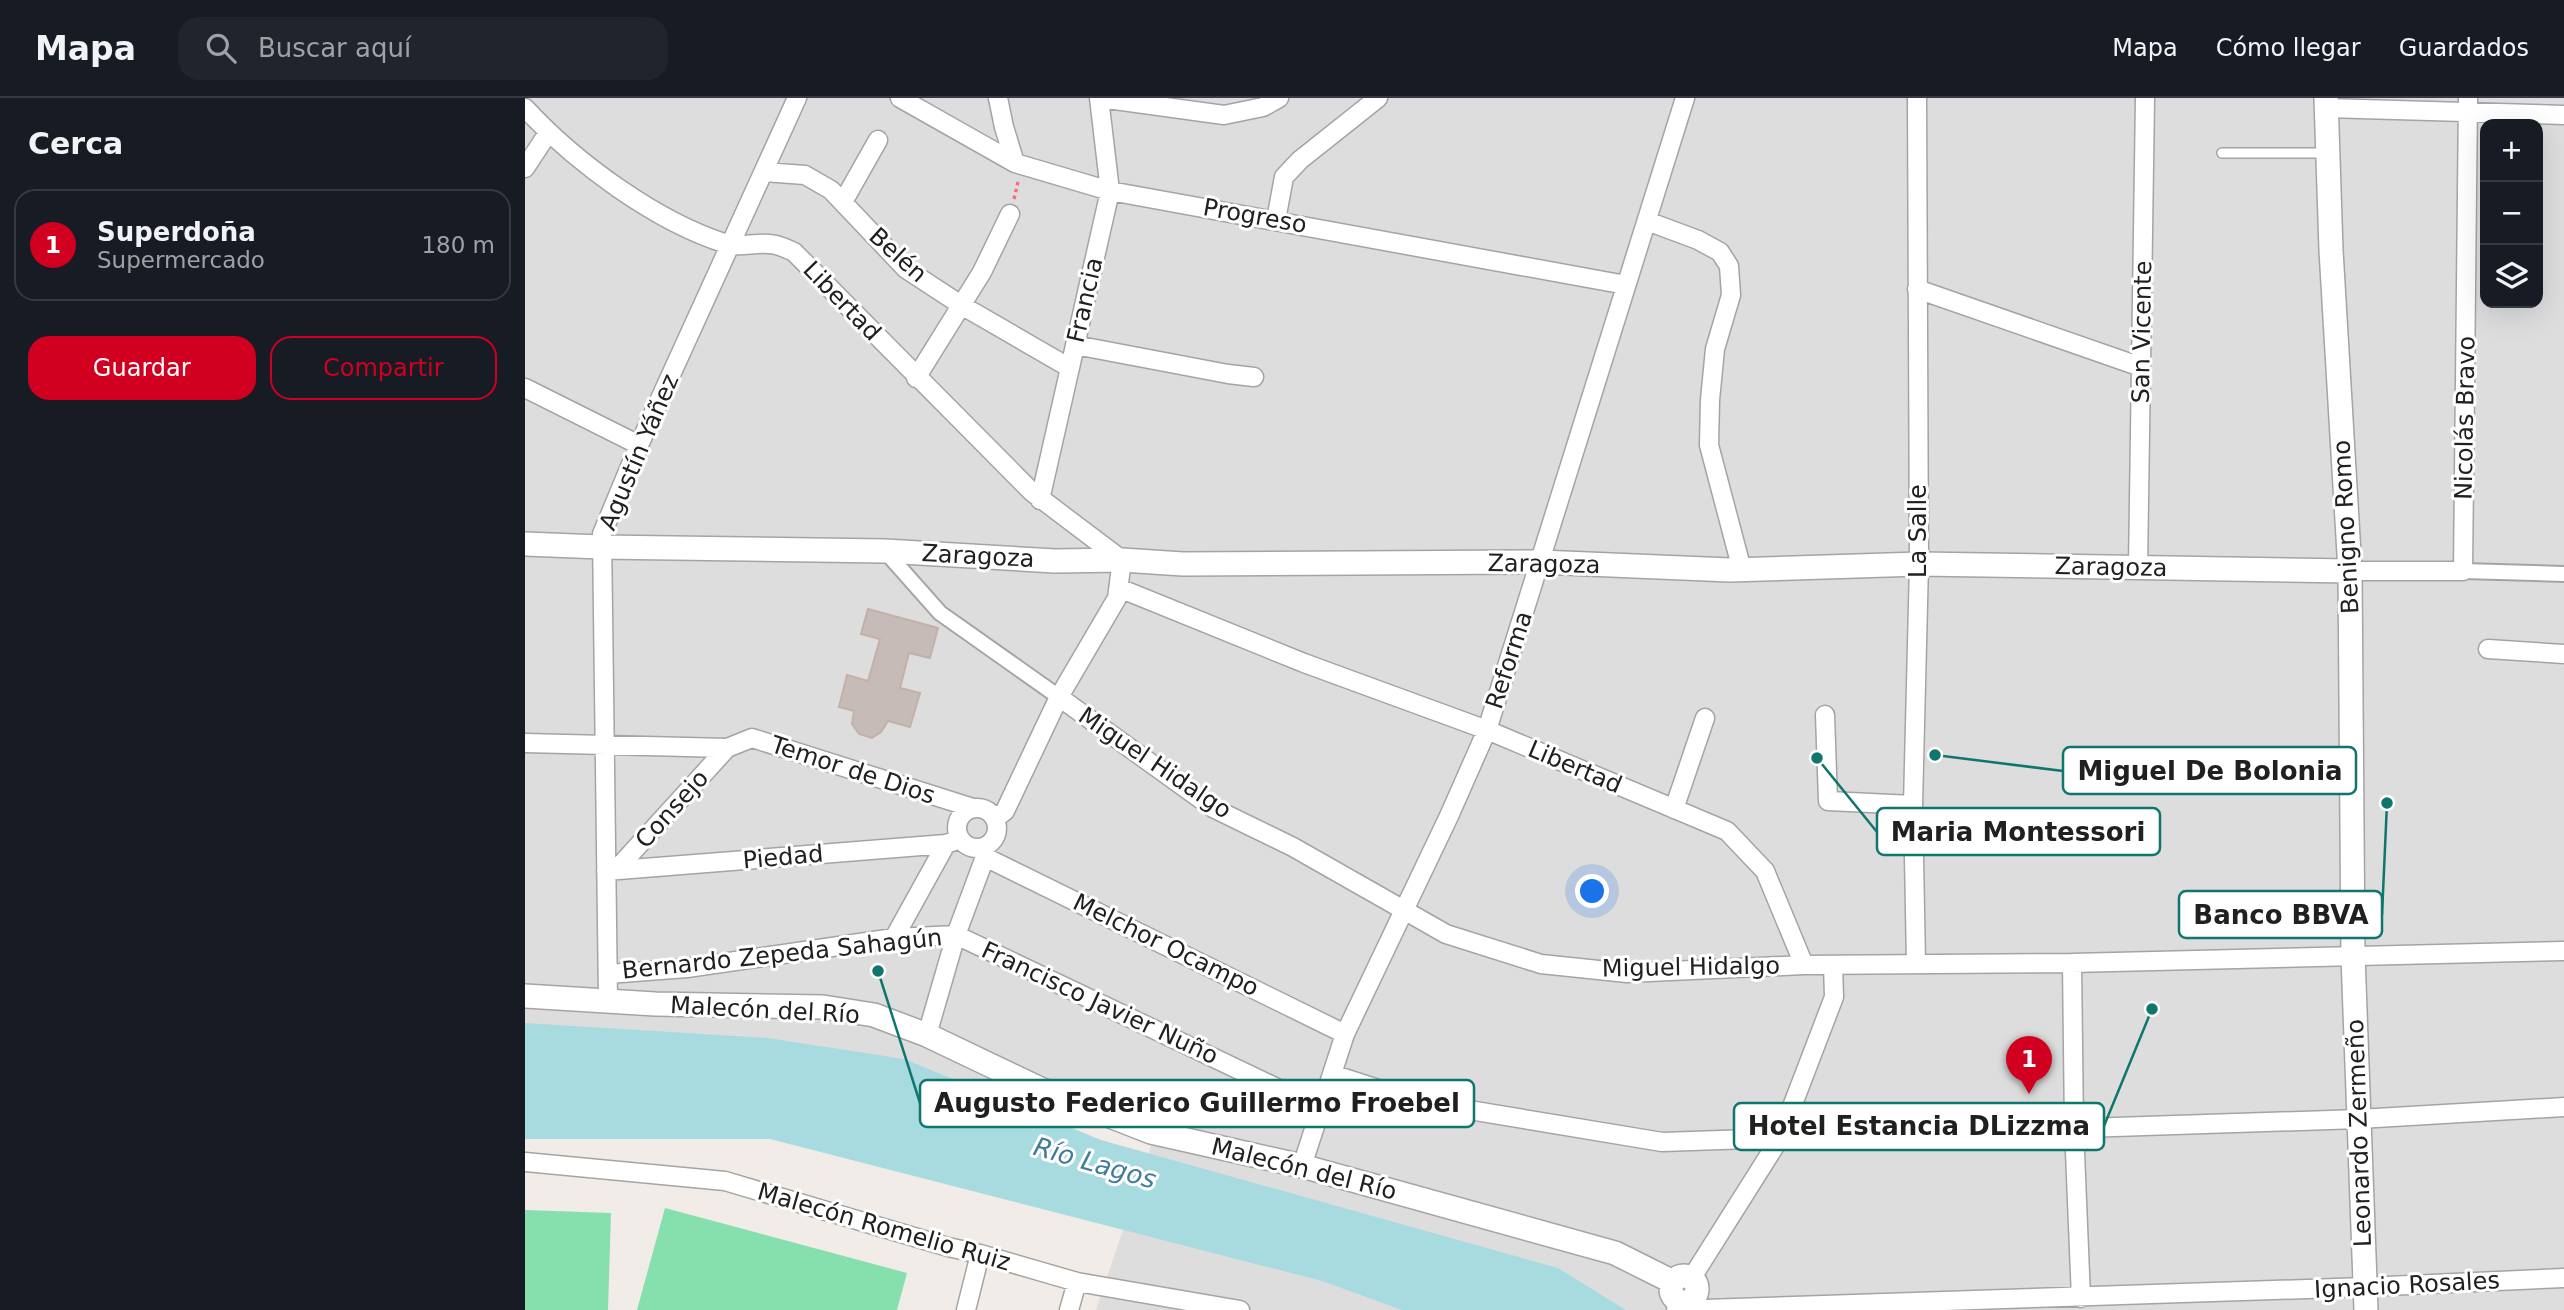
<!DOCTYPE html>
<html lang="es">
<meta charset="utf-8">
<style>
body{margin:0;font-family:"DejaVu Sans",sans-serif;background:#20242c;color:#f1f3f6}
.controls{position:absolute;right:21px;top:21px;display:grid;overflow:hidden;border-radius:14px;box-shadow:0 7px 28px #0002}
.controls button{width:63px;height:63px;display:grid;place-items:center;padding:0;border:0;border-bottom:2px solid #363941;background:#171b24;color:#f1f3f6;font:35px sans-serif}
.you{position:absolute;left:1068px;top:794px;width:24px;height:24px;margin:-18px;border:5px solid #fff;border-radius:50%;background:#1a73e8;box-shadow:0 0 0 10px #1a73e833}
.badge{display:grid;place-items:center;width:46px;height:46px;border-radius:50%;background:#d10021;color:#fff;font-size:23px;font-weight:700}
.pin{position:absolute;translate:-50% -58px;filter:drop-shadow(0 2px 4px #0008)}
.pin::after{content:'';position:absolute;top:37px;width:24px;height:21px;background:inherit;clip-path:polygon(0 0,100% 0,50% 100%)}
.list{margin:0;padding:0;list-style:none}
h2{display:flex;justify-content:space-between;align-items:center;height:91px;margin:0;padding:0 28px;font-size:30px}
h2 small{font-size:23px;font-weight:400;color:#9ea1a6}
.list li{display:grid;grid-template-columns:46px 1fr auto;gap:21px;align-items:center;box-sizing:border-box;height:112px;margin:0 14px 14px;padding:0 14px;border:2px solid #363941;border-radius:21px}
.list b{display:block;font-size:26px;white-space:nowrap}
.list p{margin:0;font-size:23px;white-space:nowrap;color:#9ea1a6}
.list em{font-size:23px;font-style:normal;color:#9ea1a6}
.actions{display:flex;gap:14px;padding:21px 28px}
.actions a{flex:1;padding:16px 0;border:2px solid #d10021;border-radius:21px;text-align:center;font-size:24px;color:#d10021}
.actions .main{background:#d10021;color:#fff}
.icon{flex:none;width:38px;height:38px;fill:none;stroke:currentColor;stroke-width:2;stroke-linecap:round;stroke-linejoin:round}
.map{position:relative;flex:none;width:2039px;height:1212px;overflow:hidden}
header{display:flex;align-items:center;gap:42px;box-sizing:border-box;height:98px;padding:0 35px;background:#171b24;border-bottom:2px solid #363941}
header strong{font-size:33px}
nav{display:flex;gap:38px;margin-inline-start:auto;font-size:24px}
.search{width:490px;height:63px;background:#20242c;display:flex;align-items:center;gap:18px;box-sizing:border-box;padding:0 24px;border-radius:21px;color:#9ea1a6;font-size:26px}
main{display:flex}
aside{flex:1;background:#171b24}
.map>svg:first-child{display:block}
.residential{fill:#deddde;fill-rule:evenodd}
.pitch{fill:#85e0ae}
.water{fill:#a7dbdf}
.building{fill:#c6bbb6;stroke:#c3b0a9;stroke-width:2}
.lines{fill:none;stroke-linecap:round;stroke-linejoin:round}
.service-casing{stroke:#a4a4a4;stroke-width:12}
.pedestrian-casing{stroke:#a4a4a4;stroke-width:18}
.minor-casing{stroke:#a4a4a4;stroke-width:21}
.tertiary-casing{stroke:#a4a4a4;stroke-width:26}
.path{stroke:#fb6e75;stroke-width:3.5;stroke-dasharray:3.5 3.5;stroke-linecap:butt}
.service{stroke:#fff;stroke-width:9}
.pedestrian{stroke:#fff;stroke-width:14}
.minor{stroke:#fff;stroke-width:18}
.tertiary{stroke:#fff;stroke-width:23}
.labels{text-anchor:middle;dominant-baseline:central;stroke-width:6;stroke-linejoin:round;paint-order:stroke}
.street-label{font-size:24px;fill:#202020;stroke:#fff}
.water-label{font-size:26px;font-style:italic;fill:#427c9a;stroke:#fff}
.leader{fill:none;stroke:#0f766e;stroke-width:2.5}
.callout-dot{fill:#0f766e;stroke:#fff;stroke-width:2.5}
.callout{fill:#fff;stroke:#0f766e;stroke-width:2.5}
.callout-label{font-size:26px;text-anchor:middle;font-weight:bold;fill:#202020}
</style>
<header>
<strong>Mapa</strong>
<div class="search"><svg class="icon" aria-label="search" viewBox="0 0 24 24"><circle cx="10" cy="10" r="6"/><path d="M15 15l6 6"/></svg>Buscar aquí</div>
<nav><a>Mapa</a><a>Cómo llegar</a><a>Guardados</a></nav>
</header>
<main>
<aside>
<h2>Cerca<small></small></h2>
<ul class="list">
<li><span class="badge">1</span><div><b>Superdoña</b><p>Supermercado</p></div><em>180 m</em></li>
</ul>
<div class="actions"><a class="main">Guardar</a><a>Compartir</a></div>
</aside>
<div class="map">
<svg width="2039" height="1212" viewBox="0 0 2039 1212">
<rect width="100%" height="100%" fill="#f1ece7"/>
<path class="residential" d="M0 0H2039V1212H571L643 998 0 974ZM1960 26H2013V205H1960Z"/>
<path class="pitch" d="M140 1110 382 1175 372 1212H112Z
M0 1112 86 1115 83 1212H0Z"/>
<path class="water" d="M0 925 243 940 379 961 576 1042 1033 1170 1101 1212H877L797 1183 245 1041H0Z"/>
<path class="building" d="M343 511 413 530 405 560 384 555 375 590 395 595 385 629 363 623 356 634 347 640 334 636 327 626 329 613 314 609 322 577 343 583 355 541 336 536Z"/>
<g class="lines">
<g class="service-casing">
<path id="service" d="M1697 55H1801"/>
</g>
<g class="pedestrian-casing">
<path id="pedestrian" d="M360 453 415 515 534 599
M1938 473 2039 476"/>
</g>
<g class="minor-casing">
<path id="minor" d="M375 0 490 65 585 93 1101 187
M473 0 479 29 490 65
M575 0 699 17 738 9 754 0
M0 10C50 64 131 124 202 146 215 150 231 144 244 146 253 146 262 151 269 154L507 394 597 462 592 500 534 599 480 713 470 721
M1801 10 2039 17
M0 70 23 35
M239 74 280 77 306 92 381 171 436 207 545 270
M318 104 353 42
M751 122 759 79 775 62 853 0
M1122 123 1173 142 1195 154 1204 168 1206 197 1190 251 1185 302 1184 347 1217 472
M1392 191 1616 269
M550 247 703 276 729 279
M391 280 457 174 485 116
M0 290 114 347
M515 402 585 93 574 0
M1613 469 1620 0
M1825 473H1938L1943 0
M594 490 779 565 962 632 1202 733 1240 773 1279 867
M1963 551 2039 556
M534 599 688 710 768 749 921 836 1016 866 1102 875 1279 867 1547 865 2039 853
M1300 617 1303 703 1388 707
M0 645 202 650 227 640 448 710
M432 730a20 20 0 1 1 40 0a20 20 0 1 1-40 0Z
M1149 711 1180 620
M460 759 820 936
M91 772 202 650
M81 773 421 746 435 741
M369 840 421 746
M1547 865 1549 1030 1556 1200
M1391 866 1388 707 1394 466 1392 0
M83 876 162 870 369 840 431 837 794 1010
M83 902 77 436 114 347 272 0
M402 937 431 837 460 759 459 749
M807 976 890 1003 1137 1044 1834 1021 2039 1009
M0 1064 200 1083 423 1149 455 1156 552 1184 715 1212
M777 1068 820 936 924 718 962 632 1160 0
M1166 1181 1255 1040 1309 899 1308 867
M1180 1211 1840 1189 2039 1180
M441 1212 455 1156
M544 1212 552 1184
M1151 1212 1154 1203"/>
</g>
<g class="tertiary-casing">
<path id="tertiary" d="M1801 0 1806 152 1825 473 1828 858 1841 1212
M0 446 76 449 360 453 530 463 597 462 658 466 1015 464 1205 472 1394 466 1825 473
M0 898 130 906 298 909 349 917 402 937 513 990 626 1034 777 1068 1090 1155 1148 1184
M1146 1191a13 13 0 1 1 26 0a13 13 0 1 1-26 0Z"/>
</g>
<path class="path" d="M489 101 493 84"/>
<use href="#service" class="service"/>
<use href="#pedestrian" class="pedestrian"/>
<use href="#minor" class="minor"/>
<use href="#tertiary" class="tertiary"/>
</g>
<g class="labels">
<g class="street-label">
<text transform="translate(730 118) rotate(10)">Progreso</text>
<text transform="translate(373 157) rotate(42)">Belén</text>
<text transform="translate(560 202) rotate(-77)">Francia</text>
<text transform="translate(317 203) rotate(46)">Libertad</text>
<text transform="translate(1617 234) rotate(-89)">San Vicente</text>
<text transform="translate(1940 320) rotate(-89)">Nicolás Bravo</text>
<text transform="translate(114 354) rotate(-67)">Agustín Yáñez</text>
<text transform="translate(1821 429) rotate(-93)">Benigno Romo</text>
<text transform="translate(1393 433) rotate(-90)">La Salle</text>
<text transform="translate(453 458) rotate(3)">Zaragoza</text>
<text transform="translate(1019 466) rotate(1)">Zaragoza</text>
<text transform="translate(1586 469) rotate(1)">Zaragoza</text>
<text transform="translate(984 562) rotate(-72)">Reforma</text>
<text transform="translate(630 665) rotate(34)">Miguel Hidalgo</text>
<text transform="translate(1050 669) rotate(23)">Libertad</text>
<text transform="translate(328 672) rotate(18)">Temor de Dios</text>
<text transform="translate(147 711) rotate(-48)">Consejo</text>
<text transform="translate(258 759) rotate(-5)">Piedad</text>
<text transform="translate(641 847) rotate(26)">Melchor Ocampo</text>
<text transform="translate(257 856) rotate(-6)">Bernardo Zepeda Sahagún</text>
<text transform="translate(1166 869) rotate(-1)">Miguel Hidalgo</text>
<text transform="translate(575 905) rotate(25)">Francisco Javier Nuño</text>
<text transform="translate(240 912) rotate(3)">Malecón del Río</text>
<text transform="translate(1834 1035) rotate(-92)">Leonardo Zermeño</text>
<text transform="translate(779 1071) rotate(14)">Malecón del Río</text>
<text transform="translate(359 1129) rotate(16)">Malecón Romelio Ruiz</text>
<text transform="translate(1882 1187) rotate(-3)">Ignacio Rosales</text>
</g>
<g class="water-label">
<text transform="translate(570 1065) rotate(16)">Río Lagos</text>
</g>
</g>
<path class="leader" d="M1410 657L1538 673M1292 660L1352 734M1862 705L1857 817M353 873L395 1005M1627 911L1579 1028"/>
<g class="callout-dot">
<circle cx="1410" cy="657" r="7"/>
<circle cx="1292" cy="660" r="7"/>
<circle cx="1862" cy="705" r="7"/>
<circle cx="353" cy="873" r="7"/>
<circle cx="1627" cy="911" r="7"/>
</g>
<g class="callout">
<rect x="1538" y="649" width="293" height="47" rx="7"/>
<rect x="1352" y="710" width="283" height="47" rx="7"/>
<rect x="1654" y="793" width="203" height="47" rx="7"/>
<rect x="395" y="982" width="554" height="47" rx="7"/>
<rect x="1209" y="1005" width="370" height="47" rx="7"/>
</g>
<g class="callout-label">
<text x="1685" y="682">Miguel De Bolonia</text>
<text x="1493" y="743">Maria Montessori</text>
<text x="1756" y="826">Banco BBVA</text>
<text x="672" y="1014">Augusto Federico Guillermo Froebel</text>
<text x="1394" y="1037">Hotel Estancia DLizzma</text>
</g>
</svg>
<div class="controls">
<button>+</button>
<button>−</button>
<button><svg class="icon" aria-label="layers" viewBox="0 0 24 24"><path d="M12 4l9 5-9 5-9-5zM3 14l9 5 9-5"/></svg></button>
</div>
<div class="you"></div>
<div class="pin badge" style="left:1504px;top:996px">1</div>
</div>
</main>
